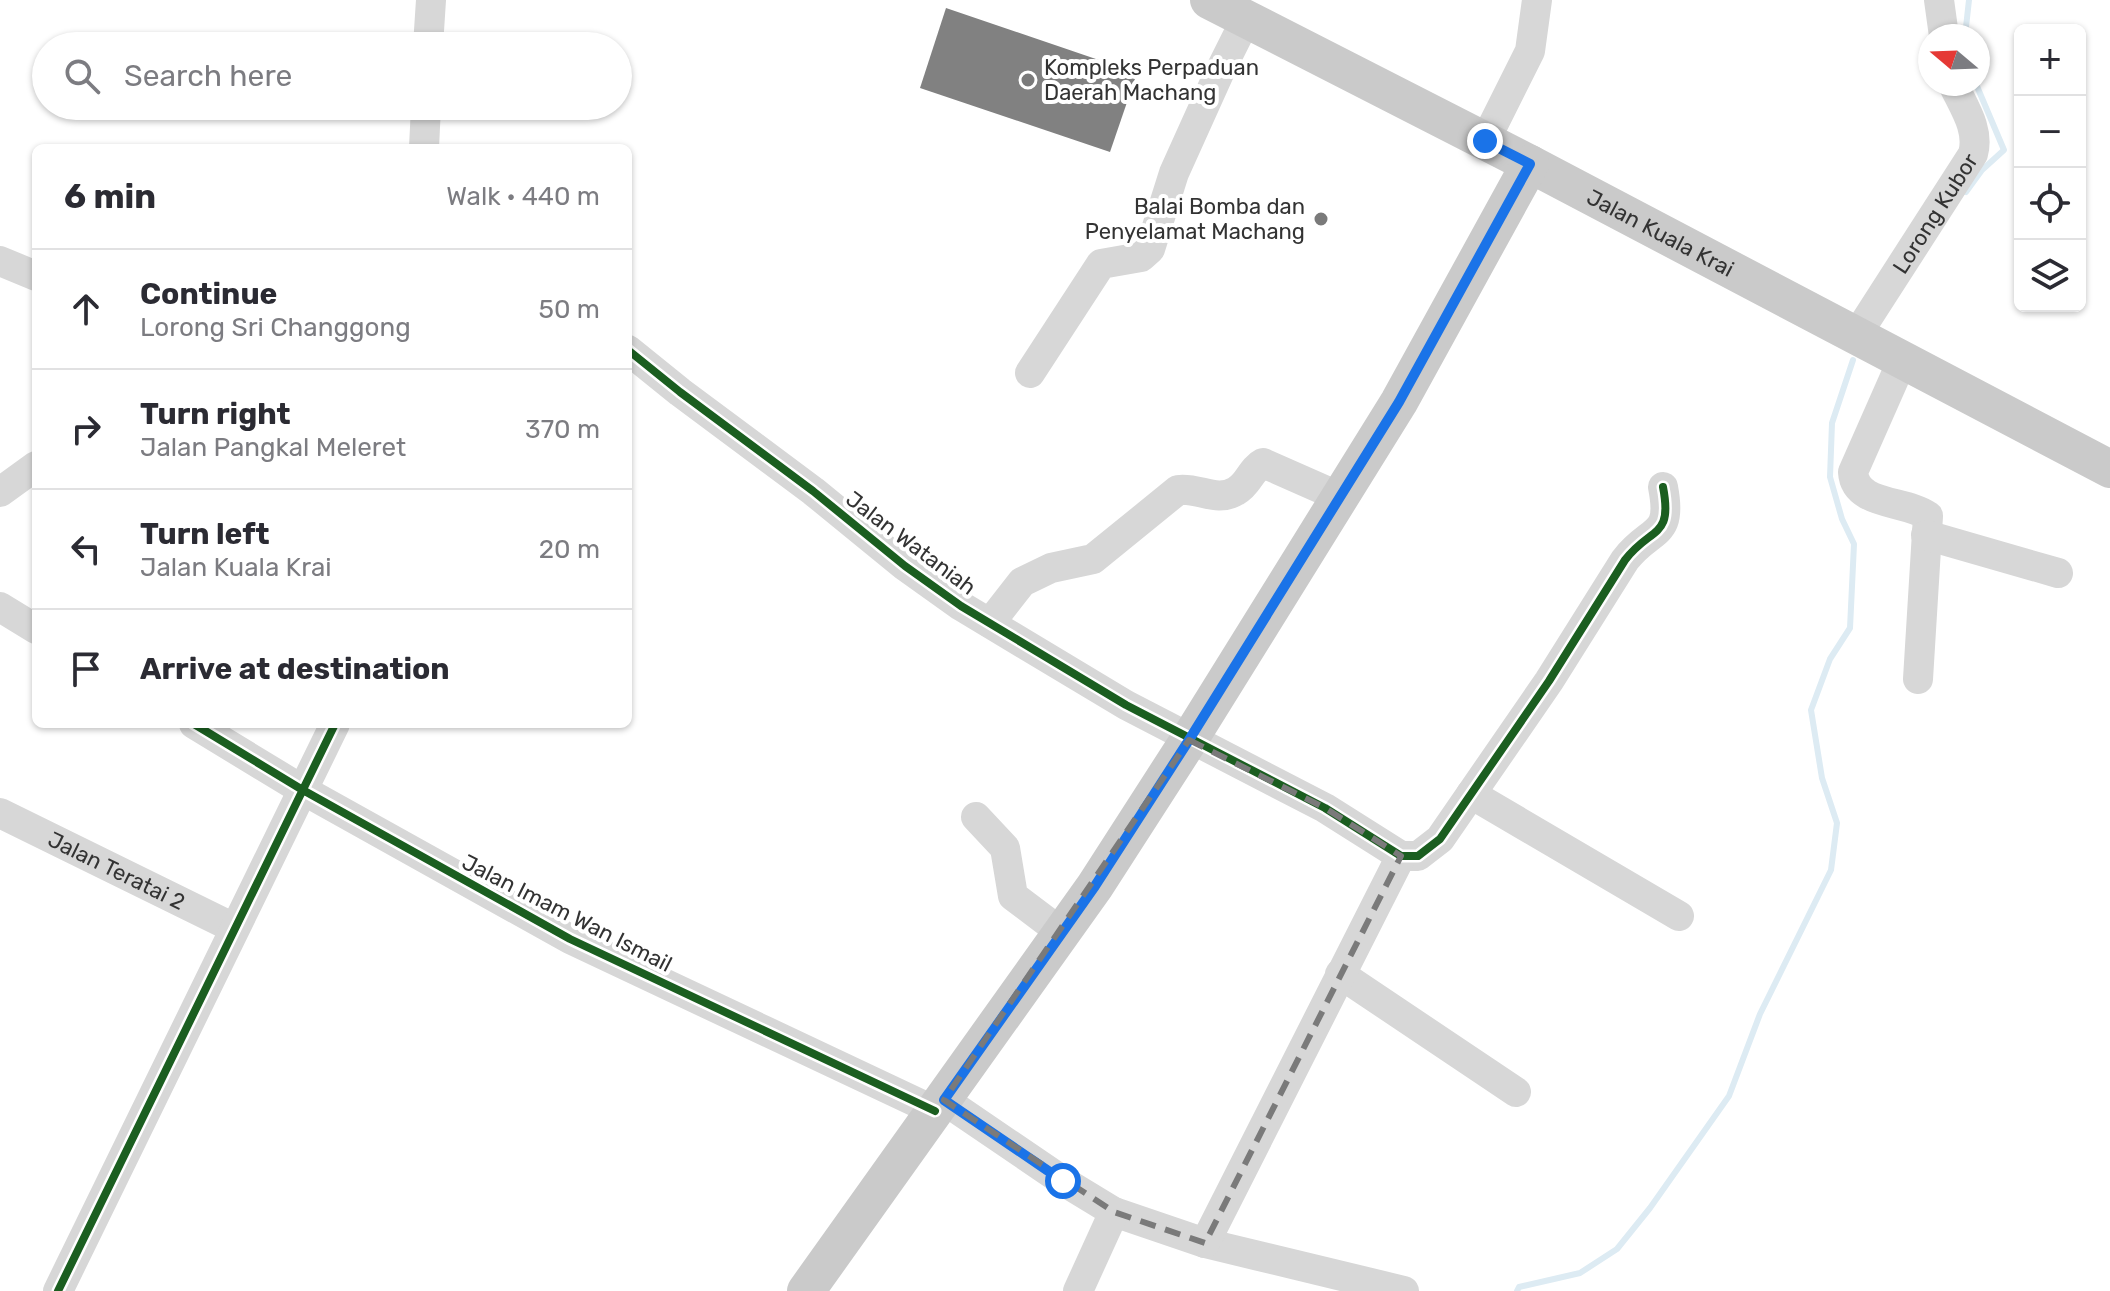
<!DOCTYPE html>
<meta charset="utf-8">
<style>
body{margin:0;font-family:Rubik,sans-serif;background:#f2f2f3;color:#2b2b33}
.controls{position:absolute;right:24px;top:24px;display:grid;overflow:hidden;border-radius:12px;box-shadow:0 2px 6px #0004}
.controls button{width:72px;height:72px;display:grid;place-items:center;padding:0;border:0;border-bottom:2px solid #e1e1e2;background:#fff;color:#2b2b33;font:40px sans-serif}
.compass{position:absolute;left:1918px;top:24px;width:72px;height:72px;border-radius:50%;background:#fff;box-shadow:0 2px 6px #0004;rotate:289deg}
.stop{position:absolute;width:24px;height:24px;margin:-18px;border:6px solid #1a73e8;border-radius:50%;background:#fff}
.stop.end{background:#1a73e8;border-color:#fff;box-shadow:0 2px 8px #0008}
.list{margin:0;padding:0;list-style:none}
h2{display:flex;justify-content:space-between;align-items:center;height:104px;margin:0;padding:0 32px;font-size:34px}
h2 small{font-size:26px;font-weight:400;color:#7c7c81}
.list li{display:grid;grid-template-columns:52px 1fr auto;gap:24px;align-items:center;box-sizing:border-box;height:120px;padding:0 32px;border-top:2px solid #e1e1e2}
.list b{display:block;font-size:30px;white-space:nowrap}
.list p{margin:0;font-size:26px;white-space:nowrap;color:#7c7c81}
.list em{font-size:26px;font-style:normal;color:#7c7c81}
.icon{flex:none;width:44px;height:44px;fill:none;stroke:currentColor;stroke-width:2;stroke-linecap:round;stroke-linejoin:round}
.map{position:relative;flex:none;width:2110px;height:1291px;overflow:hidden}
.search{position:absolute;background:#fff;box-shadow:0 2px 6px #0004;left:32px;top:32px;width:600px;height:88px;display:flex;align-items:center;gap:20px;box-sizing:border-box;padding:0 28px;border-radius:44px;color:#7c7c81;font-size:30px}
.panel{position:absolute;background:#fff;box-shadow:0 2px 6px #0004;left:32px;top:144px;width:600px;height:584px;border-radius:12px}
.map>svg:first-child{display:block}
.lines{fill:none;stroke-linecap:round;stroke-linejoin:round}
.stream{stroke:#ddebf3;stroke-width:6}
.building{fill:#818181}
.minor{stroke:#d7d7d7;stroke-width:30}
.major{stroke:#cacaca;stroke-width:38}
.cycleway-casing{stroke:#fff;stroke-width:13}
.cycleway{stroke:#1b5e20;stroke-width:8}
.route{stroke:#1a73e8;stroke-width:10}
.marked{fill:none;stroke:#7a7a7a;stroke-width:6;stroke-dasharray:16 10;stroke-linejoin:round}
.poi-dot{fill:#7a7a7a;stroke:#fff;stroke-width:3}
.labels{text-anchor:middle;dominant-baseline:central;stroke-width:8;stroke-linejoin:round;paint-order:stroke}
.poi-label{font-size:22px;fill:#333;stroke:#fff;text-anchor:start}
.street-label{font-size:22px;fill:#333;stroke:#fff}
</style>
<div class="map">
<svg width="2110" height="1291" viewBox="0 0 2110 1291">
<rect width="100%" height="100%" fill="#fff"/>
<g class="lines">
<path class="stream" d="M1965 36 1969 0
M1966 192 1982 170 2004 150 1976 84
M1517 1291 1519 1287 1580 1273 1617 1249 1650 1208 1729 1096 1760 1014 1831 870 1837 823 1822 778 1811 710 1830 659 1850 628 1854 544 1842 519 1830 477 1832 423 1853 360"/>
</g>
<path class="building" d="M946 8 1137 73 1110 152 920 88Z"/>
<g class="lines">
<g class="minor">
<path d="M1939 0 1944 36"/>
<path d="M428 46 431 0"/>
<path d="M1485 141 1530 51 1537 0"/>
<path d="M424 148 426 106"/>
<path d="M0 261 36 276"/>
<path id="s1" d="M1856 336 1973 154C1980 129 1963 106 1953 84"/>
<path d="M628 350 680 392 813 491 905 566 961 606 1126 705 1325 808 1401 856H1418L1440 839 1549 681 1625 560C1651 526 1673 539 1663 487"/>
<path d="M1902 361 1853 472C1855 506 1906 500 1928 516L1918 679"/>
<path d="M1030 373 1101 264 1141 257 1150 249 1174 173 1220 71 1246 19"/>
<path d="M0 492 36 466"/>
<path d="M1926 535 2058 573"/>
<path d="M0 607 36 629"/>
<path d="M990 623 1022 582 1051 568 1093 559 1178 490C1199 487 1216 503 1236 491 1249 484 1251 469 1263 463L1340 497"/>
<path d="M194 724 301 789 570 939 935 1111"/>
<path d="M1471 794 1679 916"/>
<path id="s2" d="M0 813 234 928"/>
<path d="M976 817 1005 848 1013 896 1062 933"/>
<path d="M1340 974 1516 1092"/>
<path d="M944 1100 1063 1181 1114 1212 1205 1243 1404 1291"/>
<path d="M1205 1243 1401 856"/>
<path d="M58 1291 335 724"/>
<path d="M1078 1291 1114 1212"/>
</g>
<g class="major">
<path id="s3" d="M1209 0 1530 164 2110 469"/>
<path d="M806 1291 1095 886 1189 740 1399 402 1530 164"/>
</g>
<g class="cycleway-casing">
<path id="cycleway" d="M628 350 680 392 813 491 905 566 961 606 1126 705 1325 808 1401 856H1418L1440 839 1549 681 1625 560C1651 526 1673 539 1663 487
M194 724 301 789 570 939 935 1111
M58 1291 335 724"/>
</g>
<use href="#cycleway" class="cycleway"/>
</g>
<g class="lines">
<path class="route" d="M1063 1181 944 1100 1095 886 1189 740 1399 402 1530 164 1485 141"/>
</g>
<path class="marked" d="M1189 740 1325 808 1401 856 1205 1243 1114 1212 944 1100Z"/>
<g class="poi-dot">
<circle cx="1028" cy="80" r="8"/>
<circle cx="1321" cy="219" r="8"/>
</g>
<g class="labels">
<g class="poi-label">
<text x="1044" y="67">Kompleks Perpaduan<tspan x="1044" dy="25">Daerah Machang</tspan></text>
<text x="1305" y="206" text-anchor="end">Balai Bomba dan<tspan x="1305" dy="25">Penyelamat Machang</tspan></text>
</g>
<g class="street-label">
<text stroke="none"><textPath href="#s1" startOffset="146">Lorong Kubor</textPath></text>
<text stroke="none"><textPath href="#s3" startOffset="508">Jalan Kuala Krai</textPath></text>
<text transform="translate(911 543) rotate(37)">Jalan Wataniah</text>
<text stroke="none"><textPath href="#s2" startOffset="130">Jalan Teratai 2</textPath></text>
<text transform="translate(567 913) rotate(27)">Jalan Imam Wan Ismail</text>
</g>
</g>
</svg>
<div class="controls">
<button>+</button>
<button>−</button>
<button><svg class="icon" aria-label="locate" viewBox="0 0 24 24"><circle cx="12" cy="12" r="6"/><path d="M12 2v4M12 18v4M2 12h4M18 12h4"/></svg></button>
<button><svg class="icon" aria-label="layers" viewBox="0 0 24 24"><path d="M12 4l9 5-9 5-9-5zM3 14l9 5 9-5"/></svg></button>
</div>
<svg class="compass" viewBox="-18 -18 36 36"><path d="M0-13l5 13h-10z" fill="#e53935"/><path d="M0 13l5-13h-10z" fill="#7c7c81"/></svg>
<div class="stop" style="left:1063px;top:1181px"></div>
<div class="stop end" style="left:1485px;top:141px"></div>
<div class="search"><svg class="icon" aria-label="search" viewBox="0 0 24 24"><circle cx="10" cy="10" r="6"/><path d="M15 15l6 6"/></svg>Search here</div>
<section class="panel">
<h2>6 min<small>Walk · 440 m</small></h2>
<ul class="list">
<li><svg class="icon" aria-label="ahead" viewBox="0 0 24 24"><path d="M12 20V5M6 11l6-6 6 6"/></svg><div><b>Continue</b><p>Lorong Sri Changgong</p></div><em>50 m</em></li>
<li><svg class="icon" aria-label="right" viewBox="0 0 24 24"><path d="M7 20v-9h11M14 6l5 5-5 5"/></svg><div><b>Turn right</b><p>Jalan Pangkal Meleret</p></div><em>370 m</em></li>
<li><svg class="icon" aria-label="left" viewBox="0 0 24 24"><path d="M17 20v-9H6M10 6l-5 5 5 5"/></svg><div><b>Turn left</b><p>Jalan Kuala Krai</p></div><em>20 m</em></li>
<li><svg class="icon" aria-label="arrive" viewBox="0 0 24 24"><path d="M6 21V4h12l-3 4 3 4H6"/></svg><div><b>Arrive at destination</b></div></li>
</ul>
</section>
</div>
